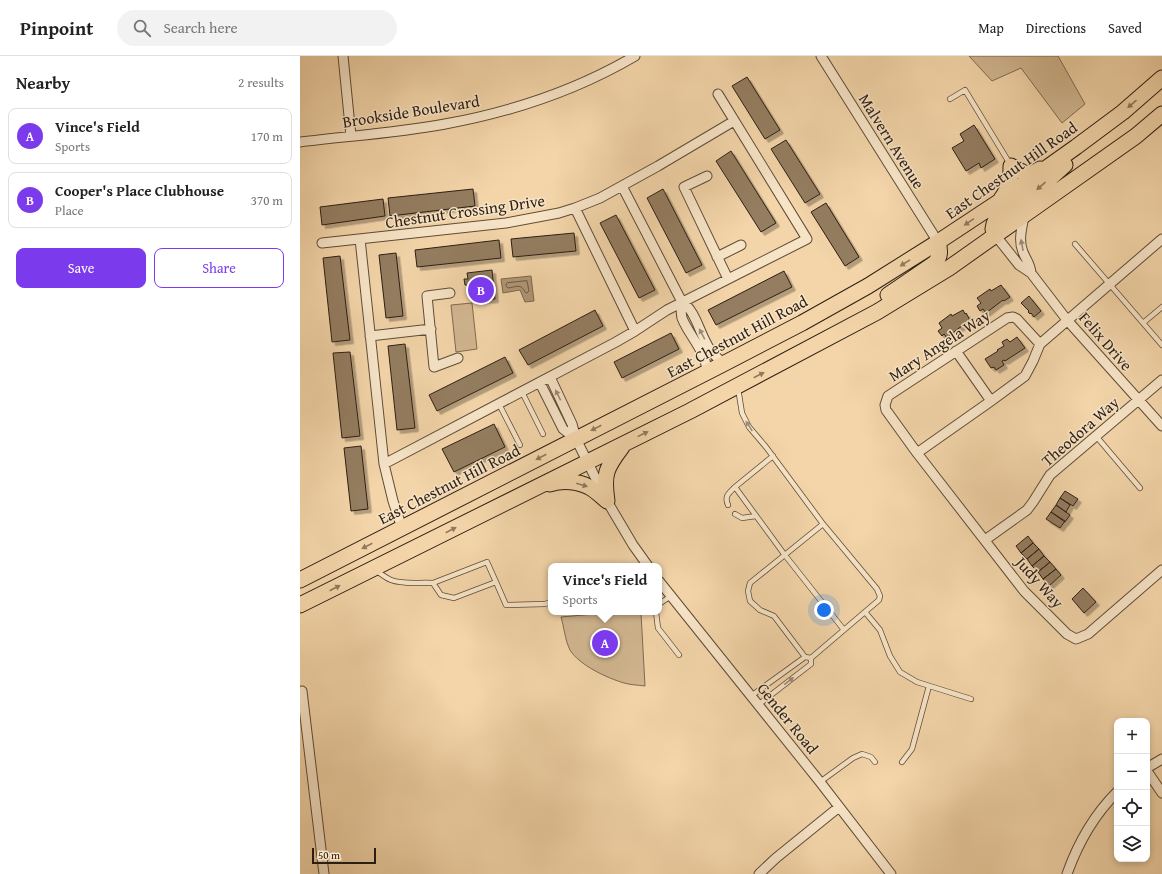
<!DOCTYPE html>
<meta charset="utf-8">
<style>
body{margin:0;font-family:"Gentium Book Plus",serif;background:#f2f2f2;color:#222}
.controls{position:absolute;right:12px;bottom:12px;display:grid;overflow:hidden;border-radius:8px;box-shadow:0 2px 6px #0003}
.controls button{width:36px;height:36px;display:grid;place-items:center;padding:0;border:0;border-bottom:1px solid #e0e0e0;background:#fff;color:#222;font:20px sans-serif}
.scale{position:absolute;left:12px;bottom:10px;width:64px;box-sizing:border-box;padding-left:4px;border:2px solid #2d1e13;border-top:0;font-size:11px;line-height:14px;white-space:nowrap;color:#2d1e13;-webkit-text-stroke:3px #f7e4c7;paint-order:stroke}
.you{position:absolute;left:524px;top:554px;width:14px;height:14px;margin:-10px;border:3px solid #fff;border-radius:50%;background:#1a73e8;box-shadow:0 0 0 6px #1a73e833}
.badge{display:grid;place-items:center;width:26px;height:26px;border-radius:50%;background:#7c3aed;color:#fff;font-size:13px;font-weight:700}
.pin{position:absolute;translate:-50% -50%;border:2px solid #fff;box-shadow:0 1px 4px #0006}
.popup{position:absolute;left:248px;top:507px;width:114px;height:52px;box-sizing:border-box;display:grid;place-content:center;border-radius:8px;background:#fff;filter:drop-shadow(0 1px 3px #0005);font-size:13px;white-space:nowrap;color:#767676}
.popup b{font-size:15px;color:#222}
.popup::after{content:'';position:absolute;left:50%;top:100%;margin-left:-8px;border:8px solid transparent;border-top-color:#fff}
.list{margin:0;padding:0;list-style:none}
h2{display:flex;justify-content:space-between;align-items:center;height:52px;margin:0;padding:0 16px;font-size:17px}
h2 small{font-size:13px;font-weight:400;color:#767676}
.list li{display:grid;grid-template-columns:26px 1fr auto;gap:12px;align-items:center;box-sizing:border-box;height:56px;margin:0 8px 8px;padding:0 8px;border:1px solid #e0e0e0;border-radius:8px}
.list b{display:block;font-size:15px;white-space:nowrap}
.list p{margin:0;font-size:13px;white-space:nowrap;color:#767676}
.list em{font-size:13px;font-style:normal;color:#767676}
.actions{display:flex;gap:8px;padding:12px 16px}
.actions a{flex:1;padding:9px 0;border:1px solid #7c3aed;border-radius:8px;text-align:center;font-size:14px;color:#7c3aed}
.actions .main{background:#7c3aed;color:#fff}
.icon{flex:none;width:22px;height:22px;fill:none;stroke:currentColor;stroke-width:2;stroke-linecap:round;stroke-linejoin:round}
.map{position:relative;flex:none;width:862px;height:818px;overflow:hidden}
header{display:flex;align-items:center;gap:24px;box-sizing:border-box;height:56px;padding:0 20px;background:#fff;border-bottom:1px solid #e0e0e0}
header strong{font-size:19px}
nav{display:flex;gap:22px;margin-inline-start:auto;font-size:14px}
.search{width:280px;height:36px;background:#f2f2f2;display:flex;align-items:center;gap:10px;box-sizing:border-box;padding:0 14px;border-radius:22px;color:#767676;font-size:15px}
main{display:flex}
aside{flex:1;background:#fff}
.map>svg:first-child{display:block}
.green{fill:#d1b690;stroke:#7f6a52}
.water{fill:#b09776;stroke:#7c674e}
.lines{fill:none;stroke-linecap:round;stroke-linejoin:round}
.shore{stroke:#6e5a44;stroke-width:1}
.building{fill:#947d61;stroke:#2d1e13;filter:url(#shadow)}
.lane-casing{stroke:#5e4c38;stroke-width:6}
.street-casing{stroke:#5e4c38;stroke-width:11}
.primary-casing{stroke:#2d1e13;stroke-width:17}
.lane{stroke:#f7e4c7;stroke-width:4.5}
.street{stroke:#f7e4c7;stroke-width:9}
.primary{stroke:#f3d5a9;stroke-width:15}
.oneway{fill:#907a5e}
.oneway2{fill:#9c8b76}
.labels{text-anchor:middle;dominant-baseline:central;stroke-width:3;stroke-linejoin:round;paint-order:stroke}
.street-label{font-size:16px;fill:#2d1e13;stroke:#f7e4c7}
</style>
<header>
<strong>Pinpoint</strong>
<div class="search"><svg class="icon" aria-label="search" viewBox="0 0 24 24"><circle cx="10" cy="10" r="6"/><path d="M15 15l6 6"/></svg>Search here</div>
<nav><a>Map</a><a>Directions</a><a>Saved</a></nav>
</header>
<main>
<aside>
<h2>Nearby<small>2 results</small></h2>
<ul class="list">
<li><span class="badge">A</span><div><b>Vince's Field</b><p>Sports</p></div><em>170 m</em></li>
<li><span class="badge">B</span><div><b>Cooper's Place Clubhouse</b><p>Place</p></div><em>370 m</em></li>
</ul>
<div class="actions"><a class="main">Save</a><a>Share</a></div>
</aside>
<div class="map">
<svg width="862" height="818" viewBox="0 0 862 818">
<defs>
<filter id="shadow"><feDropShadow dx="3.5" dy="3.5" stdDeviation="0" flood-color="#0004"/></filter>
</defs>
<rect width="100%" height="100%" fill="#f3d5a9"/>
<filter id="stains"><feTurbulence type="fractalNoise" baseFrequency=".005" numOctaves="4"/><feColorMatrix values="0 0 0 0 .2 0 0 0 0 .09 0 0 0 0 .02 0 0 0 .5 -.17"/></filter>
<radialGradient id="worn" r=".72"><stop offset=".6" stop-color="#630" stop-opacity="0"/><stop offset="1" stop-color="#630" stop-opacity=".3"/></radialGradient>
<path class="green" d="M669 0H758L785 48 762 67 721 12 692 25Z
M172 247 177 293 156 296 151 249Z
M317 556H340L341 557 345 630C338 629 331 629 324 627 307 622 279 609 270 594 265 584 264 571 261 561Z"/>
<path class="water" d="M231 220 234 245 225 246 220 234 203 237 201 223Z"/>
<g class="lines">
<path class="shore" d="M227 225 229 235 227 237 225 236C221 227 216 231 208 232L206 230V228L207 227Z"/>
</g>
<path class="building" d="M447 21 480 74 465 83 432 30Z
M674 69 695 103 681 112 679 107 666 115 652 92 664 85 660 78Z
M486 84 520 138 505 147 471 93Z
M431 95 476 167 461 176 416 105Z
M173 133 175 150 90 160 88 142Z
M363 133 402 209 386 217 347 142Z
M83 143 85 160 22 169 20 151Z
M526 147 559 201 545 210 511 156Z
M316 159 355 234 339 242 300 167Z
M274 177 276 195 213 201 211 183Z
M199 184 201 202 117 211 115 194Z
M96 197 103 260 86 262 79 199Z
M40 200 50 284 32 286 23 202Z
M192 214 195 243 182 244 181 239 170 240 168 229H165L164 223H168L167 217Z
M484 215 492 231 416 269 408 254Z
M701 229 710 241 704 245 703 244 686 257 683 253 680 255 677 250 681 247 677 242 690 233 691 235Z
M729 240 741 255 734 261 731 257 730 258 728 256 729 255 721 247Z
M295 254 303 270 228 309 219 294Z
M663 254 665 258 666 257 671 266 665 270 664 269 659 272 647 282 644 278 642 280 638 275 642 272 639 267 651 258 652 260Z
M371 277 379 293 322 322 314 306Z
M717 281 725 292 705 305 704 304 702 305 704 309 696 314 694 311 691 312 685 303 698 295 697 294 704 290 702 286 707 283 710 286Z
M105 288 115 372 97 374 88 290Z
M50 296 60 380 42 382 33 297Z
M205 301 213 317 137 355 129 339Z
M194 368 205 391 154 416 142 393Z
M61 390 68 453 51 455 44 392Z
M765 435 778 443 773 450 760 442Z
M760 442 770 449 766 456 756 449Z
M756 449 770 459 765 466 751 456Z
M751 456 765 465 760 472 746 463Z
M728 480 733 487 721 497 716 490Z
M733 487 739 493 727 503 721 497Z
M739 493 744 500 732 510 727 503Z
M744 500 750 506 738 516 732 510Z
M750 506 756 513 743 523 738 516Z
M756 513 761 519 749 530 743 523Z
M783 532 796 546 784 557 772 543Z"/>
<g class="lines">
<g class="lane-casing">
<path id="lane" d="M650 43 665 34 710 108
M775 188 862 289
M843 267 862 251
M438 332 442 357 449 371 466 391 523 468 577 533 580 540 579 544 511 602
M222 336 243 378
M199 348 220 389
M796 380 840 432
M473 400 435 431 484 498 544 574
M428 449C424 440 429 437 435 431
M435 458 442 462 456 460
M77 515C81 518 86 522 91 524 104 529 120 526 133 527L141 539 154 542 196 526 206 549 245 548 251 546
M133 527 187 506 196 526
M359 548 371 540
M356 556 358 572 379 599
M565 556 580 574 590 600 600 616 617 626 671 643
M505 601 474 560 460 554 450 545 448 535 450 527 523 468
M451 640 505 601 511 602V608L458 649
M602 706 612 693 629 630
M520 726 553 702 562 698 571 701 575 706"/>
</g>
<g class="street-casing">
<path id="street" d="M43 0 51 80
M521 0 638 186
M0 86C48 80 97 77 145 68 211 56 277 34 335 0
M407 120 384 131 428 223
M322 130 382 246C401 258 400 295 425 307
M275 152 335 275
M724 160C722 172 718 184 723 196 726 204 730 207 731 217
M696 180 719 209 731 217 767 264 862 370
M60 183 84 408 93 445 102 472
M22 187 206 167 259 157 275 152 300 142 358 110 434 65
M417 201 441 189
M150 237 127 240 134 311 158 302
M382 246C381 251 381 257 382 262 389 280 407 296 407 317
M70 280 131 273
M740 288 717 263 713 261 707 262 588 340 585 349 586 354 617 397 724 535 767 578 776 583 788 578 862 514
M740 288 862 183
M656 295 691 345
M250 321 272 368 276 383 307 445 333 489 348 510
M240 327 263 373 276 383
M617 397 691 345 725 320 733 305 740 288
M84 408 316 286 335 275 367 254 507 183 418 38
M685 484 727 454 733 446 750 419 862 324
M359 525 520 726 591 818
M2 635 24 818
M847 712 862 703
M847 715 862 737
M459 818 476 802 539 751
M767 818C778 787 794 759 817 736"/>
</g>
<g class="primary-casing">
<path id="primary" d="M701 143C710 131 711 124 711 110L724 117 731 118 740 113
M696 180 693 173 694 168 697 161 735 136 765 109
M588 239 635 207C641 200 640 194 638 186
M250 428C262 424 278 425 289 431 295 434 301 440 307 445
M307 445C303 418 306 412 322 391
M0 524 425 307 502 267 568 230 638 186 700 145 776 91 823 56 862 22
M0 549 390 355 577 256 649 212 836 80 862 58"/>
</g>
<use href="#lane" class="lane"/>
<use href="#street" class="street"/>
<use href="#primary" class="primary"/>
</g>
<defs><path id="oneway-solid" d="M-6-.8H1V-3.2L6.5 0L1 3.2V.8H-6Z"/></defs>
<g class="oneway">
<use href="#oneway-solid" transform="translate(832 48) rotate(139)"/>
<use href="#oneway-solid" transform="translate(741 130) rotate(139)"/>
<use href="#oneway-solid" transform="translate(669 166) rotate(146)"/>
<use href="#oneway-solid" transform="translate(605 207) rotate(148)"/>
<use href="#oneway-solid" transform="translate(459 319) rotate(-27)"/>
<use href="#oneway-solid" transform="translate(296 372) rotate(153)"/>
<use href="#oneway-solid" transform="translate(343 378) rotate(-26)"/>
<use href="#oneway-solid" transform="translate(241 401) rotate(152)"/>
<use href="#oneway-solid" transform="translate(282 429) rotate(16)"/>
<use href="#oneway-solid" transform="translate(151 474) rotate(-27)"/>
<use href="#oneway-solid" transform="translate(67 490) rotate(153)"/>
<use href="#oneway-solid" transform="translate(35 532) rotate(-27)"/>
</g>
<g class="oneway2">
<use href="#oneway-solid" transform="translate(722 189) rotate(-101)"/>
<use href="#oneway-solid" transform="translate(402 278) rotate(-118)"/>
<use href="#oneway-solid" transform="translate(258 339) rotate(-116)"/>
<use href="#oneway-solid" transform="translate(449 370) rotate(-123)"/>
<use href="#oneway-solid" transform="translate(489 625) rotate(-38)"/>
</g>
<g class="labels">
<g class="street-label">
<text transform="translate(111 55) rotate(-9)">Brookside Boulevard</text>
<text transform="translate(592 85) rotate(58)">Malvern Avenue</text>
<text transform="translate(711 114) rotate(-35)">East Chestnut Hill Road</text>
<text transform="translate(165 155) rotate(-8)">Chestnut Crossing Drive</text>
<text transform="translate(437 280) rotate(-28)">East Chestnut Hill Road</text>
<text transform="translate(806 285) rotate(49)">Felix Drive</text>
<text transform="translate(639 289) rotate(-33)">Mary Angela Way</text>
<text transform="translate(780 375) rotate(-41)">Theodora Way</text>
<text transform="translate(149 428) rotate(-27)">East Chestnut Hill Road</text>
<text transform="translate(740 526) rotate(48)">Judy Way</text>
<text transform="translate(488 662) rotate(51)">Gender Road</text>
</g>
</g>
<rect width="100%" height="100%" filter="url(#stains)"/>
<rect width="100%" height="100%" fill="url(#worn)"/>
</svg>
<div class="controls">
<button>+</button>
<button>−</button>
<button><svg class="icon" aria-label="locate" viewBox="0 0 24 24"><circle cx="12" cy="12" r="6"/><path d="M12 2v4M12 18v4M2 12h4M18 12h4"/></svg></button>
<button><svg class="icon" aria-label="layers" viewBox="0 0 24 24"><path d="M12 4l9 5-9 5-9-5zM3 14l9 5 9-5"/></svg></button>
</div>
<div class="scale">50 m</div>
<div class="you"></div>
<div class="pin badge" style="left:305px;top:587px">A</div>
<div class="popup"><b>Vince's Field</b>Sports</div>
<div class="pin badge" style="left:181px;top:234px">B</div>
</div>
</main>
